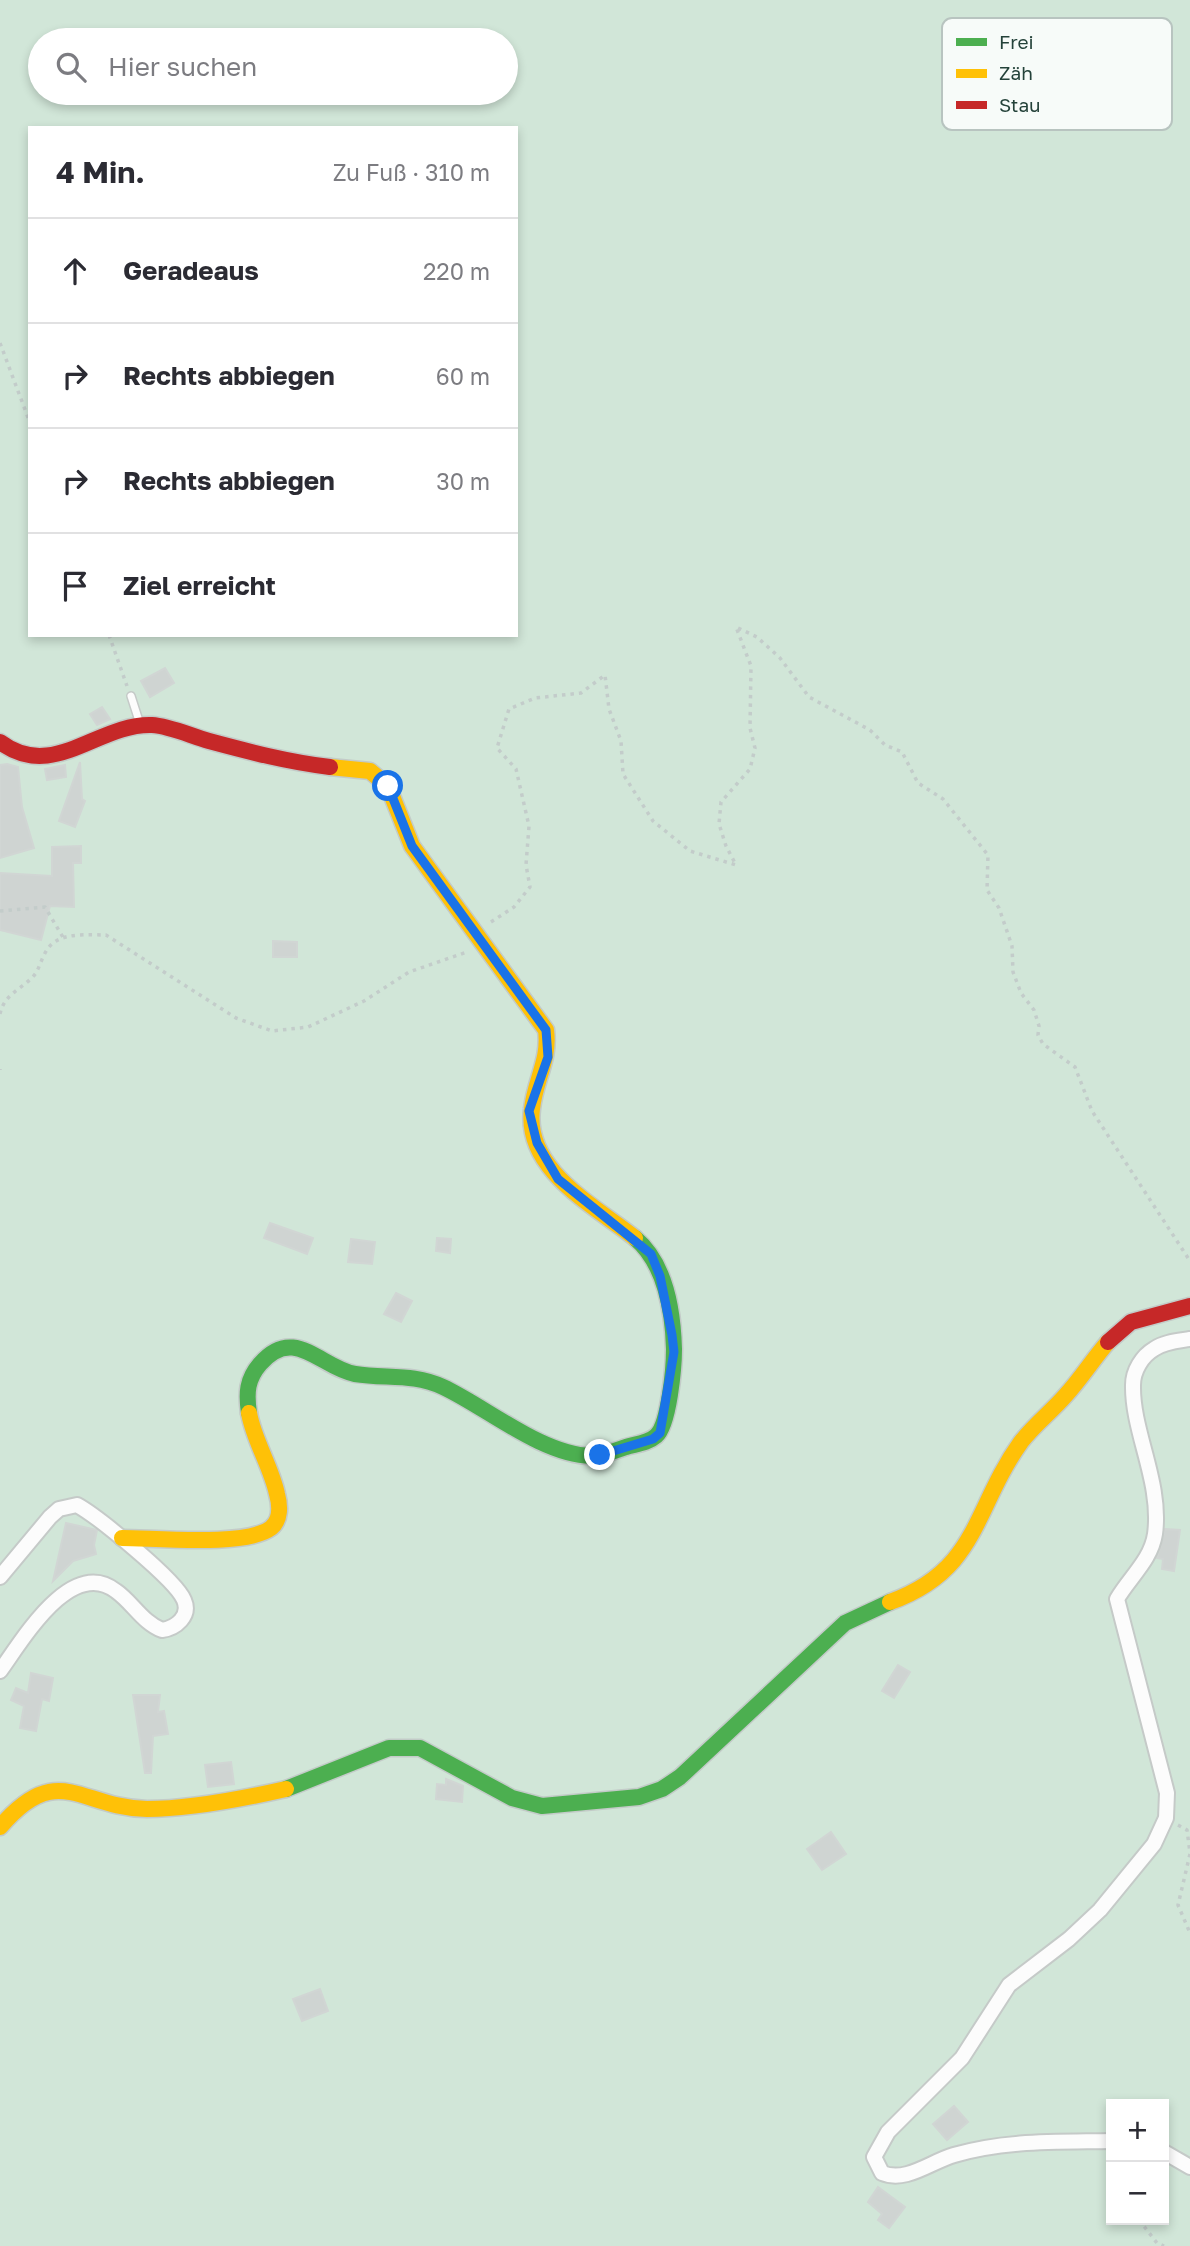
<!DOCTYPE html>
<html lang="de">
<meta charset="utf-8">
<style>
body{margin:0;font-family:"Golos Text",sans-serif;background:#f7f7f7;color:#2b2b33}
.controls{position:absolute;right:21px;bottom:21px;display:grid;overflow:hidden;border-radius:0px;box-shadow:0 4px 10px #0003}
.controls button{width:63px;height:63px;display:grid;place-items:center;padding:0;border:0;border-bottom:2px solid #e1e1e2;background:#fff;color:#2b2b33;font:35px sans-serif}
.stop{position:absolute;width:21px;height:21px;margin:-16px;border:5px solid #1a73e8;border-radius:50%;background:#fff}
.stop.end{background:#1a73e8;border-color:#fff;box-shadow:0 2px 7px #0008}
.list{margin:0;padding:0;list-style:none}
h2{display:flex;justify-content:space-between;align-items:center;height:91px;margin:0;padding:0 28px;font-size:30px}
h2 small{font-size:23px;font-weight:400;color:#7c7c81}
.list li{display:grid;grid-template-columns:46px 1fr auto;gap:21px;align-items:center;box-sizing:border-box;height:105px;padding:0 28px;border-top:2px solid #e1e1e2}
.list b{display:block;font-size:26px;white-space:nowrap}
.list em{font-size:23px;font-style:normal;color:#7c7c81}
.icon{flex:none;width:38px;height:38px;fill:none;stroke:currentColor;stroke-width:2;stroke-linecap:round;stroke-linejoin:round}
.map{position:relative;flex:none;width:1190px;height:2246px;overflow:hidden}
.search{position:absolute;background:#fff;box-shadow:0 4px 10px #0003;left:28px;top:28px;width:490px;height:77px;display:flex;align-items:center;gap:18px;box-sizing:border-box;padding:0 24px;border-radius:38px;color:#7c7c81;font-size:26px}
.panel{position:absolute;background:#fff;box-shadow:0 4px 10px #0003;left:28px;top:126px;width:490px;height:511px;border-radius:0px}
.map>svg:first-child{display:block}
.green{fill:#d1e6d8;fill-rule:evenodd}
.building{fill:#cfd4d2;stroke:#d1d6d4;stroke-width:2}
.lines{fill:none;stroke-linecap:round;stroke-linejoin:round}
.lane-casing{stroke:#c5cac8;stroke-width:10}
.street-casing{stroke:#c5cac8;stroke-width:18}
.fast-casing{stroke:#c3cbc8;stroke-width:19}
.slow-casing{stroke:#c3cbc8;stroke-width:19}
.jam-casing{stroke:#c3cbc8;stroke-width:19}
.path{stroke:#c3ccca;stroke-width:3.5;stroke-dasharray:3.5 5;stroke-linecap:butt}
.lane{stroke:#fcfcfc;stroke-width:7}
.street{stroke:#fcfcfc;stroke-width:14}
.fast{stroke:#4caf50;stroke-width:16}
.slow{stroke:#ffc107;stroke-width:16}
.jam{stroke:#c62828;stroke-width:16}
.route{stroke:#1a73e8;stroke-width:9}
.key{fill:#f7fbf9;stroke:#b8c4c0;stroke-width:2}
.key-label{font-size:19px;fill:#24423a}
</style>
<div class="map">
<svg width="1190" height="2246" viewBox="0 0 1190 2246">
<rect width="100%" height="100%" fill="#e8edeb"/>
<path class="green" d="M0 0H1190V2246H0ZM40 40H506V93H40ZM30 128H516V635H30ZM1111 2104H1164V2220H1111Z"/>
<path class="building" d="M165 668 174 683 150 697 141 681Z
M102 707 110 719 97 725 90 714Z
M80 762 82 799 85 801 75 827 59 821Z
M7 764 18 767 22 807 34 848 0 858V765Z
M65 765 66 777 47 780 45 769Z
M81 846V863H73L74 907 50 906 41 940 0 930V873L52 876V847Z
M273 941 297 942V957H273Z
M270 1223 313 1238 307 1254 264 1238Z
M437 1238 451 1239 450 1253 436 1251Z
M351 1239 375 1242 372 1264 348 1262Z
M396 1293 412 1301 401 1322 384 1314Z
M66 1523 97 1530 94 1545 96 1554 73 1561 53 1581Z
M1165 1529 1180 1530 1174 1571 1162 1569 1163 1559 1157 1558Z
M898 1665 910 1672 894 1698 882 1691Z
M31 1673 53 1678 49 1701 42 1699 36 1731 20 1728 24 1706 11 1700 16 1688 28 1693Z
M133 1695H160L158 1712 164 1711 168 1734 153 1736 151 1773H145Z
M231 1762 234 1784 208 1787 205 1765Z
M446 1779 463 1786 462 1802 436 1799 437 1784 446 1785Z
M831 1832 846 1854 822 1870 807 1849Z
M320 1989 328 2011 302 2021 293 1999Z
M954 2106 968 2122 947 2140 933 2124Z
M878 2187 905 2207 889 2228 878 2220 882 2214 868 2202Z"/>
<g class="lines">
<g class="lane-casing">
<path id="lane" d="M131 696 140 724"/>
</g>
<g class="street-casing">
<path id="street" d="M0 1577 50 1517 59 1509 77 1505C97 1516 176 1580 184 1600 191 1616 176 1628 162 1630 143 1623 132 1602 116 1591 71 1556 22 1641 0 1671
M1111 2141C1058 2142 1005 2140 954 2155 930 2162 906 2183 882 2173L874 2157 888 2132 962 2058 1009 1985 1069 1939 1100 1910 1154 1844 1166 1818 1167 1793 1117 1599C1130 1577 1151 1560 1155 1534 1162 1482 1132 1432 1133 1385 1133 1371 1142 1356 1154 1349 1164 1342 1178 1341 1190 1339
M1164 2152 1190 2167"/>
</g>
<g class="fast-casing">
<path id="fast" d="M249 1413C246 1393 247 1379 260 1364 294 1324 321 1368 355 1374 386 1379 413 1373 443 1387 486 1407 542 1455 591 1456 603 1456 615 1451 626 1447 636 1444 648 1443 656 1436 669 1425 674 1367 674 1349 673 1311 665 1263 635 1238
M286 1789 389 1748H420L512 1798 542 1806 639 1797 662 1789 680 1777 845 1623 890 1602"/>
</g>
<g class="slow-casing">
<path id="slow" d="M330 767 370 771 388 786 412 846 546 1030C550 1060 535 1080 532 1109 524 1170 595 1206 635 1238
M122 1538C155 1538 246 1547 271 1528 281 1520 280 1505 277 1494 271 1466 254 1441 249 1413
M890 1602C979 1570 973 1509 1021 1442 1034 1425 1051 1412 1065 1396 1081 1379 1093 1359 1108 1342
M0 1827C58 1759 80 1808 147 1809 189 1809 246 1798 286 1789"/>
</g>
<g class="jam-casing">
<path id="jam" d="M0 742C53 782 98 723 152 725 170 726 191 736 209 741 250 752 288 762 330 767
M1108 1342 1131 1322 1190 1306"/>
</g>
<path class="path" d="M0 343 30 423
M109 635 127 686
M0 911 45 907 64 939
M491 922 514 907 530 887 526 865 529 826 516 769 497 748 509 709 535 698 581 693 605 675 609 709 621 741 623 774 653 821 690 851 736 865 726 846 719 824 721 802 750 769 755 748 750 728 751 666 736 627 757 637 780 658 809 697 870 730 885 745 902 752 918 783 943 799 988 855 987 890 999 908 1012 946 1013 972 1021 993 1034 1010 1039 1026 1038 1035 1043 1044 1075 1067 1092 1111 1190 1261
M0 1014C4 993 25 988 36 973 42 962 44 948 56 941 69 933 91 935 106 935L236 1018 272 1031 308 1027 364 1001 409 972 467 952
M0 1069V1070
M1178 1825 1187 1830 1190 1853
M1190 1854 1178 1905 1190 1933
M1139 2220 1157 2243 1164 2246"/>
<use href="#lane" class="lane"/>
<use href="#street" class="street"/>
<use href="#fast" class="fast"/>
<use href="#slow" class="slow"/>
<use href="#jam" class="jam"/>
</g>
<g class="lines">
<path class="route" d="M388 786 412 846 546 1030 548 1057 529 1111 537 1143 558 1179 651 1254 660 1276 672 1335 674 1352 660 1433 653 1439 600 1455"/>
</g>
<rect x="942" y="18" width="230" height="112" rx="10" class="key"/>
<rect x="956" y="38" width="31" height="8" fill="#4caf50"/>
<rect x="956" y="69" width="31" height="9" fill="#ffc107"/>
<rect x="956" y="101" width="31" height="8" fill="#c62828"/>
<g class="key-label">
<text x="999" y="49">Frei</text>
<text x="999" y="80">Zäh</text>
<text x="999" y="112">Stau</text>
</g>
</svg>
<div class="controls">
<button>+</button>
<button>−</button>
</div>
<div class="stop" style="left:388px;top:786px"></div>
<div class="stop end" style="left:600px;top:1455px"></div>
<div class="search"><svg class="icon" aria-label="search" viewBox="0 0 24 24"><circle cx="10" cy="10" r="6"/><path d="M15 15l6 6"/></svg>Hier suchen</div>
<section class="panel">
<h2>4 Min.<small>Zu Fuß · 310 m</small></h2>
<ul class="list">
<li><svg class="icon" aria-label="ahead" viewBox="0 0 24 24"><path d="M12 20V5M6 11l6-6 6 6"/></svg><div><b>Geradeaus</b></div><em>220 m</em></li>
<li><svg class="icon" aria-label="right" viewBox="0 0 24 24"><path d="M7 20v-9h11M14 6l5 5-5 5"/></svg><div><b>Rechts abbiegen</b></div><em>60 m</em></li>
<li><svg class="icon" aria-label="right" viewBox="0 0 24 24"><path d="M7 20v-9h11M14 6l5 5-5 5"/></svg><div><b>Rechts abbiegen</b></div><em>30 m</em></li>
<li><svg class="icon" aria-label="arrive" viewBox="0 0 24 24"><path d="M6 21V4h12l-3 4 3 4H6"/></svg><div><b>Ziel erreicht</b></div></li>
</ul>
</section>
</div>
